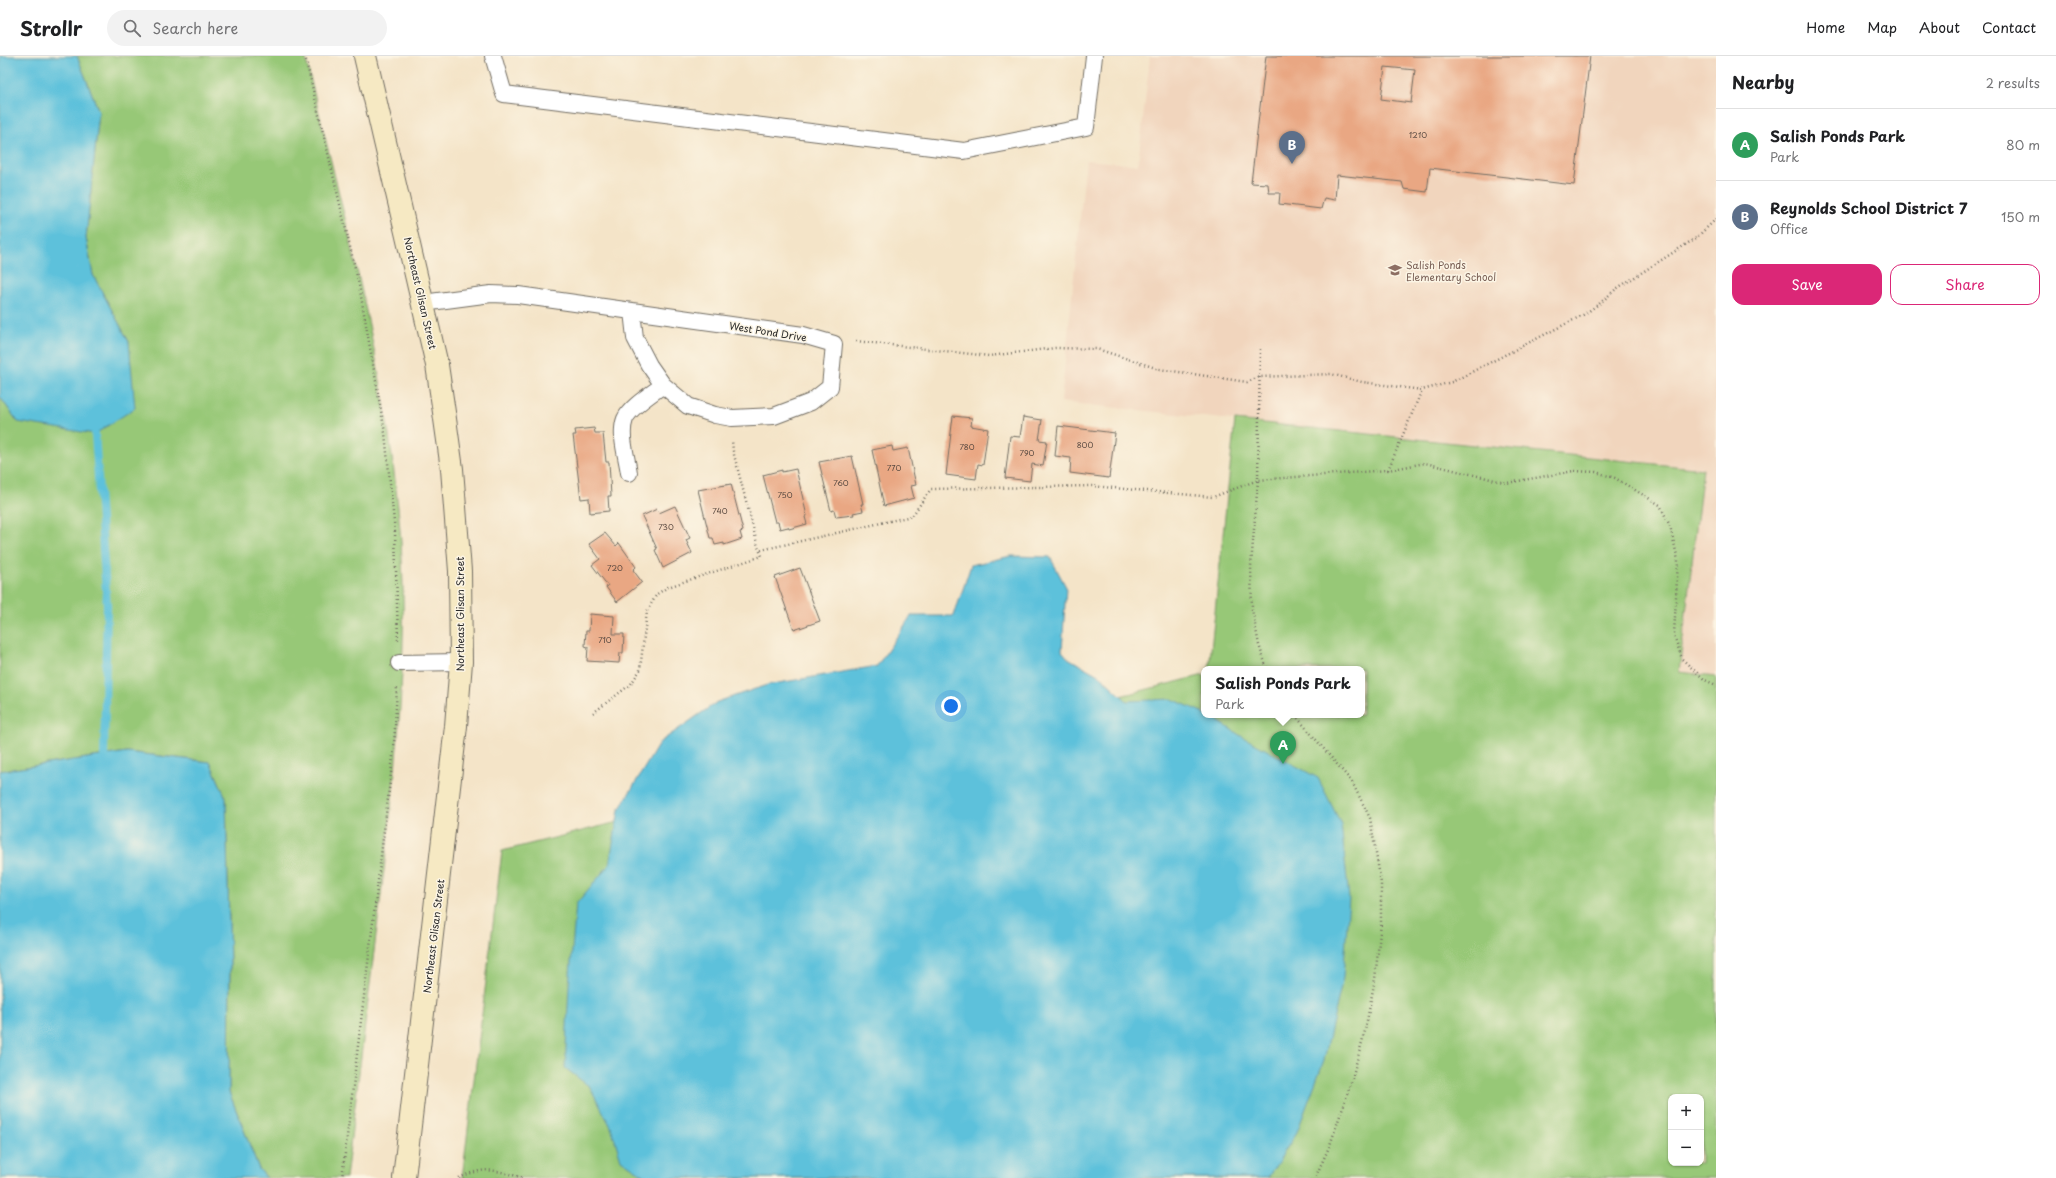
<!DOCTYPE html>
<meta charset="utf-8">
<style>
body{margin:0;font-family:"Playpen Sans",sans-serif;background:#f2f2f2;color:#202124}
.controls{position:absolute;right:12px;bottom:12px;display:grid;overflow:hidden;border-radius:8px;box-shadow:0 1px 3px #0004}
.controls button{width:36px;height:36px;display:grid;place-items:center;padding:0;border:0;border-bottom:1px solid #e0e0e0;background:#fff;color:#202124;font:20px sans-serif}
.you{position:absolute;left:951px;top:650px;width:14px;height:14px;margin:-10px;border:3px solid #fff;border-radius:50%;background:#1a73e8;box-shadow:0 0 0 6px #1a73e833}
.badge{display:grid;place-items:center;width:26px;height:26px;border-radius:50%;background:#db2777;color:#fff;font-size:13px;font-weight:700}
.pin{position:absolute;translate:-50% -33px;filter:drop-shadow(0 1px 2px #0008)}
.pin::after{content:'';position:absolute;top:21px;width:14px;height:12px;background:inherit;clip-path:polygon(0 0,100% 0,50% 100%)}
.popup{position:absolute;left:1201px;top:610px;width:164px;height:52px;box-sizing:border-box;display:grid;place-content:center;border-radius:8px;background:#fff;filter:drop-shadow(0 1px 3px #0005);font-size:13px;white-space:nowrap;color:#757577}
.popup b{font-size:15px;color:#202124}
.popup::after{content:'';position:absolute;left:50%;top:100%;margin-left:-8px;border:8px solid transparent;border-top-color:#fff}
.list{margin:0;padding:0;list-style:none}
h2{display:flex;justify-content:space-between;align-items:center;height:52px;margin:0;padding:0 16px;font-size:17px}
h2 small{font-size:13px;font-weight:400;color:#757577}
.list li{display:grid;grid-template-columns:26px 1fr auto;gap:12px;align-items:center;box-sizing:border-box;height:72px;padding:0 16px;border-top:1px solid #e0e0e0}
.list b{display:block;font-size:15px;white-space:nowrap}
.list p{margin:0;font-size:13px;white-space:nowrap;color:#757577}
.list em{font-size:13px;font-style:normal;color:#757577}
.actions{display:flex;gap:8px;padding:12px 16px}
.actions a{flex:1;padding:9px 0;border:1px solid #db2777;border-radius:12px;text-align:center;font-size:14px;color:#db2777}
.actions .main{background:#db2777;color:#fff}
.icon{flex:none;width:22px;height:22px;fill:none;stroke:currentColor;stroke-width:2;stroke-linecap:round;stroke-linejoin:round}
.map{position:relative;flex:none;width:1716px;height:1122px;overflow:hidden}
header{display:flex;align-items:center;gap:24px;box-sizing:border-box;height:56px;padding:0 20px;background:#fff;border-bottom:1px solid #e0e0e0}
header strong{font-size:19px}
nav{display:flex;gap:22px;margin-inline-start:auto;font-size:14px}
.search{width:280px;height:36px;background:#f2f2f2;display:flex;align-items:center;gap:10px;box-sizing:border-box;padding:0 14px;border-radius:22px;color:#757577;font-size:15px}
main{display:flex}
aside{flex:1;background:#fff}
.map>svg:first-child{display:block}
.built{fill:#f1d5bd}
.green{fill:#97c877;stroke:#617a51;fill-rule:evenodd}
.water{fill:#5dc1db;stroke:#447683}
.lines{fill:none;stroke-linecap:round;stroke-linejoin:round}
.stream{stroke:#5dc1db;stroke-width:8}
.building{fill:#e9a783;fill-rule:evenodd}
.service-casing{stroke:#716c62;stroke-width:18}
.secondary-casing{stroke:#716c62;stroke-width:24}
.path{stroke:#716c62;stroke-width:2.5;stroke-dasharray:1 3;stroke-linecap:butt}
.service{stroke:#fff;stroke-width:16}
.secondary{stroke:#f6e9c3;stroke-width:22}
.labels{text-anchor:middle;dominant-baseline:central;stroke-width:3;stroke-linejoin:round;paint-order:stroke}
.number-label{font-size:8px;fill:#5a4a41}
.education-label{font-size:10px;fill:#785e54;stroke:#fcf5e5;text-anchor:start}
.street-label{font-size:10px;fill:#2b2b2b;stroke:#fcf5e5}
</style>
<header>
<strong>Strollr</strong>
<div class="search"><svg class="icon" aria-label="search" viewBox="0 0 24 24"><circle cx="10" cy="10" r="6"/><path d="M15 15l6 6"/></svg>Search here</div>
<nav><a>Home</a><a>Map</a><a>About</a><a>Contact</a></nav>
</header>
<main>
<div class="map">
<svg width="1716" height="1122" viewBox="0 0 1716 1122">
<rect width="100%" height="100%" fill="#fcf5e5"/>
<filter id="ink" filterUnits="userSpaceOnUse"><feTurbulence type="fractalNoise" baseFrequency=".025" numOctaves="2"/><feDisplacementMap in="SourceGraphic" scale="8" xChannelSelector="R" yChannelSelector="G"/><feConvolveMatrix kernelMatrix="1 2 1 2 8 2 1 2 1" color-interpolation-filters="sRGB"/></filter>
<filter id="wash" filterUnits="userSpaceOnUse"><feTurbulence type="fractalNoise" baseFrequency=".012" numOctaves="4" result="noise"/><feDisplacementMap in="SourceGraphic" scale="16" xChannelSelector="R" yChannelSelector="G"/><feGaussianBlur stdDeviation="0.9" result="paint"/><feColorMatrix in="noise" values="0 0 0 0 0 0 0 0 0 0 0 0 0 0 0 0 0 1.4 0 .05"/><feComposite in="paint" operator="in"/></filter>
<g filter="url(#wash)">
<rect width="100%" height="100%" fill="#f4e4c8"/>
<path class="built" d="M1150 0H1716V620L1679 617 1703 413 1061 346 1086 104 1138 109Z"/>
<path class="green" d="M77 0H305C344 161 389 320 401 486 409 604 395 722 381 839 369 933 358 1028 346 1122H267L259 1113 229 1036 230 909 226 742 210 706 127 696 0 715V341L18 366 129 286 93 219 86 182 99 56Z
M1235 364 1703 413 1679 616 1716 620V1122H462L502 795 1204 619V659H1362V613H1209ZM1671 1041H1701V1107H1671Z"/>
<path class="water" d="M0 0H77L99 56 86 182 93 219 129 286 135 352 95 378 18 366 0 341Z
M1011 500 1050 501 1066 531 1062 595 1068 602 1100 620 1127 645 1172 643 1204 657V659H1209L1241 680 1318 722 1341 768 1349 842 1343 922 1324 1004 1297 1076 1268 1122H648L621 1104 611 1071 590 1031 565 1012 569 929 576 848 609 809 619 754 660 686 717 646 767 629 877 610 911 560H954L971 509Z
M127 696 210 706 226 742 230 909 229 1036 259 1113 267 1122H0V715Z"/>
<g class="lines">
<path class="stream" d="M95 378 107 549 104 699"/>
</g>
<g id="blocks">
<path class="building" d="M1266 0H1590L1574 129 1430 112 1427 136 1404 133 1402 126 1337 119 1335 144 1324 142 1321 153 1279 148 1280 137H1269L1268 128 1251 127ZM1385 11 1415 14 1411 47 1381 43Z
M953 360 972 362 971 370 988 373 983 409 978 408 976 423 946 419Z
M1023 361 1042 364 1039 384 1047 385 1043 410 1032 408 1030 425 1005 422 1010 380 1020 381Z
M1058 370 1115 377 1109 422 1070 417 1071 402 1055 400Z
M594 372 595 377H603L606 406H609L611 440H608L609 455 590 457 589 442 581 443 573 379H576L575 374Z
M892 390 893 395 908 392 916 429 911 430 914 442 884 450 872 394Z
M852 400 863 448H861L863 455 853 457 854 459 836 461 834 454 831 455 819 406Z
M796 413 807 460 805 461 807 468 789 473 788 471 780 473 778 466H775L763 419 782 414V416Z
M731 428 743 475 740 476 742 483 724 489V487L715 489 713 482H710L698 434Z
M675 450 690 482 686 484 692 497 663 512 655 494 657 493 642 460 657 453 659 457Z
M605 477 616 490 619 487 636 511 633 514 642 526 617 546 606 531 608 530 592 509 600 503 589 488Z
M800 512 820 565 794 574 775 521Z
M590 558 614 560 613 578H624L623 597H620L619 607 587 605 588 591 585 590 586 575H589Z"/>
</g>
</g>
<g filter="url(#ink)">
<use href="#blocks" fill-opacity="0" stroke="#716c62" stroke-width="1"/>
<g class="lines">
<g class="service-casing">
<path id="service" d="M493 0 504 38 964 95 1086 71 1094 0
M423 247 491 238 518 239 632 255
M632 255 803 279 834 288 830 331 811 346 774 360 732 362 715 359 688 350 663 329 649 309 635 282Z
M629 417C627 401 619 379 625 363 630 351 653 337 663 329
M399 607 461 606"/>
</g>
<g class="secondary-casing">
<path id="secondary" d="M365 0 437 309 445 363 452 413 460 515 461 606 456 670 404 1122"/>
</g>
<path class="path" d="M305 0 359 229 385 377 395 476 398 585
M856 285 989 300 1055 292 1097 293 1159 313 1247 326 1259 321 1331 318 1362 326 1422 334 1452 326 1583 259 1599 248 1616 233 1696 182 1716 163
M1260 293 1258 424 1251 510 1252 553 1259 589 1267 613
M1388 414 1422 334
M761 494 912 460 931 433 1092 430 1213 441 1258 424 1388 414 1425 407 1507 427 1574 415 1596 416 1615 422 1660 449 1670 470 1678 504 1674 579 1682 603 1705 624 1716 629
M593 657 631 628 640 614 647 555 657 538 668 531 762 500 758 491 733 395 732 384
M1295 659 1352 726 1370 762 1381 827V867L1375 923 1365 975 1350 1030 1330 1089 1315 1122
M342 1122 394 692 397 630
M459 1122C486 1109 497 1115 524 1122"/>
<use href="#service" class="service"/>
<use href="#secondary" class="secondary"/>
</g>
</g>
<defs>
<g id="school-bare" transform="scale(1.08)"><path d="M0-5L7-2L0 1L-7-2ZM-4 1L0 2.5L4 1V4Q0 6-4 4Z" fill="#8d6e63" stroke="#fcf5e5" stroke-width="2.5" paint-order="stroke"/></g>
</defs>
<g fill-rule="evenodd">
<use href="#school-bare" x="1395" y="214"/>
</g>
<g class="labels">
<g class="number-label">
<text x="1418" y="79">1210</text>
<text x="1085" y="389">800</text>
<text x="967" y="391">780</text>
<text x="1027" y="397">790</text>
<text x="894" y="412">770</text>
<text x="841" y="427">760</text>
<text x="785" y="439">750</text>
<text x="720" y="455">740</text>
<text x="666" y="471">730</text>
<text x="615" y="512">720</text>
<text x="605" y="584">710</text>
</g>
<g class="education-label">
<text x="1406" y="208">Salish Ponds<tspan x="1406" dy="12">Elementary School</tspan></text>
</g>
<g class="street-label">
<text transform="translate(421 237) rotate(77)">Northeast Glisan Street</text>
<text transform="translate(768 275) rotate(9)">West Pond Drive</text>
<text transform="translate(459 558) rotate(-90)">Northeast Glisan Street</text>
<text transform="translate(433 880) rotate(-83)">Northeast Glisan Street</text>
</g>
</g>
</svg>
<div class="controls">
<button>+</button>
<button>−</button>
</div>
<div class="you"></div>
<div class="pin badge" style="left:1283px;top:708px;background:#2e9e5b">A</div>
<div class="popup"><b>Salish Ponds Park</b>Park</div>
<div class="pin badge" style="left:1292px;top:108px;background:#5c6f8a">B</div>
</div>
<aside>
<h2>Nearby<small>2 results</small></h2>
<ul class="list">
<li><span class="badge" style="background:#2e9e5b">A</span><div><b>Salish Ponds Park</b><p>Park</p></div><em>80 m</em></li>
<li><span class="badge" style="background:#5c6f8a">B</span><div><b>Reynolds School District 7</b><p>Office</p></div><em>150 m</em></li>
</ul>
<div class="actions"><a class="main">Save</a><a>Share</a></div>
</aside>
</main>
